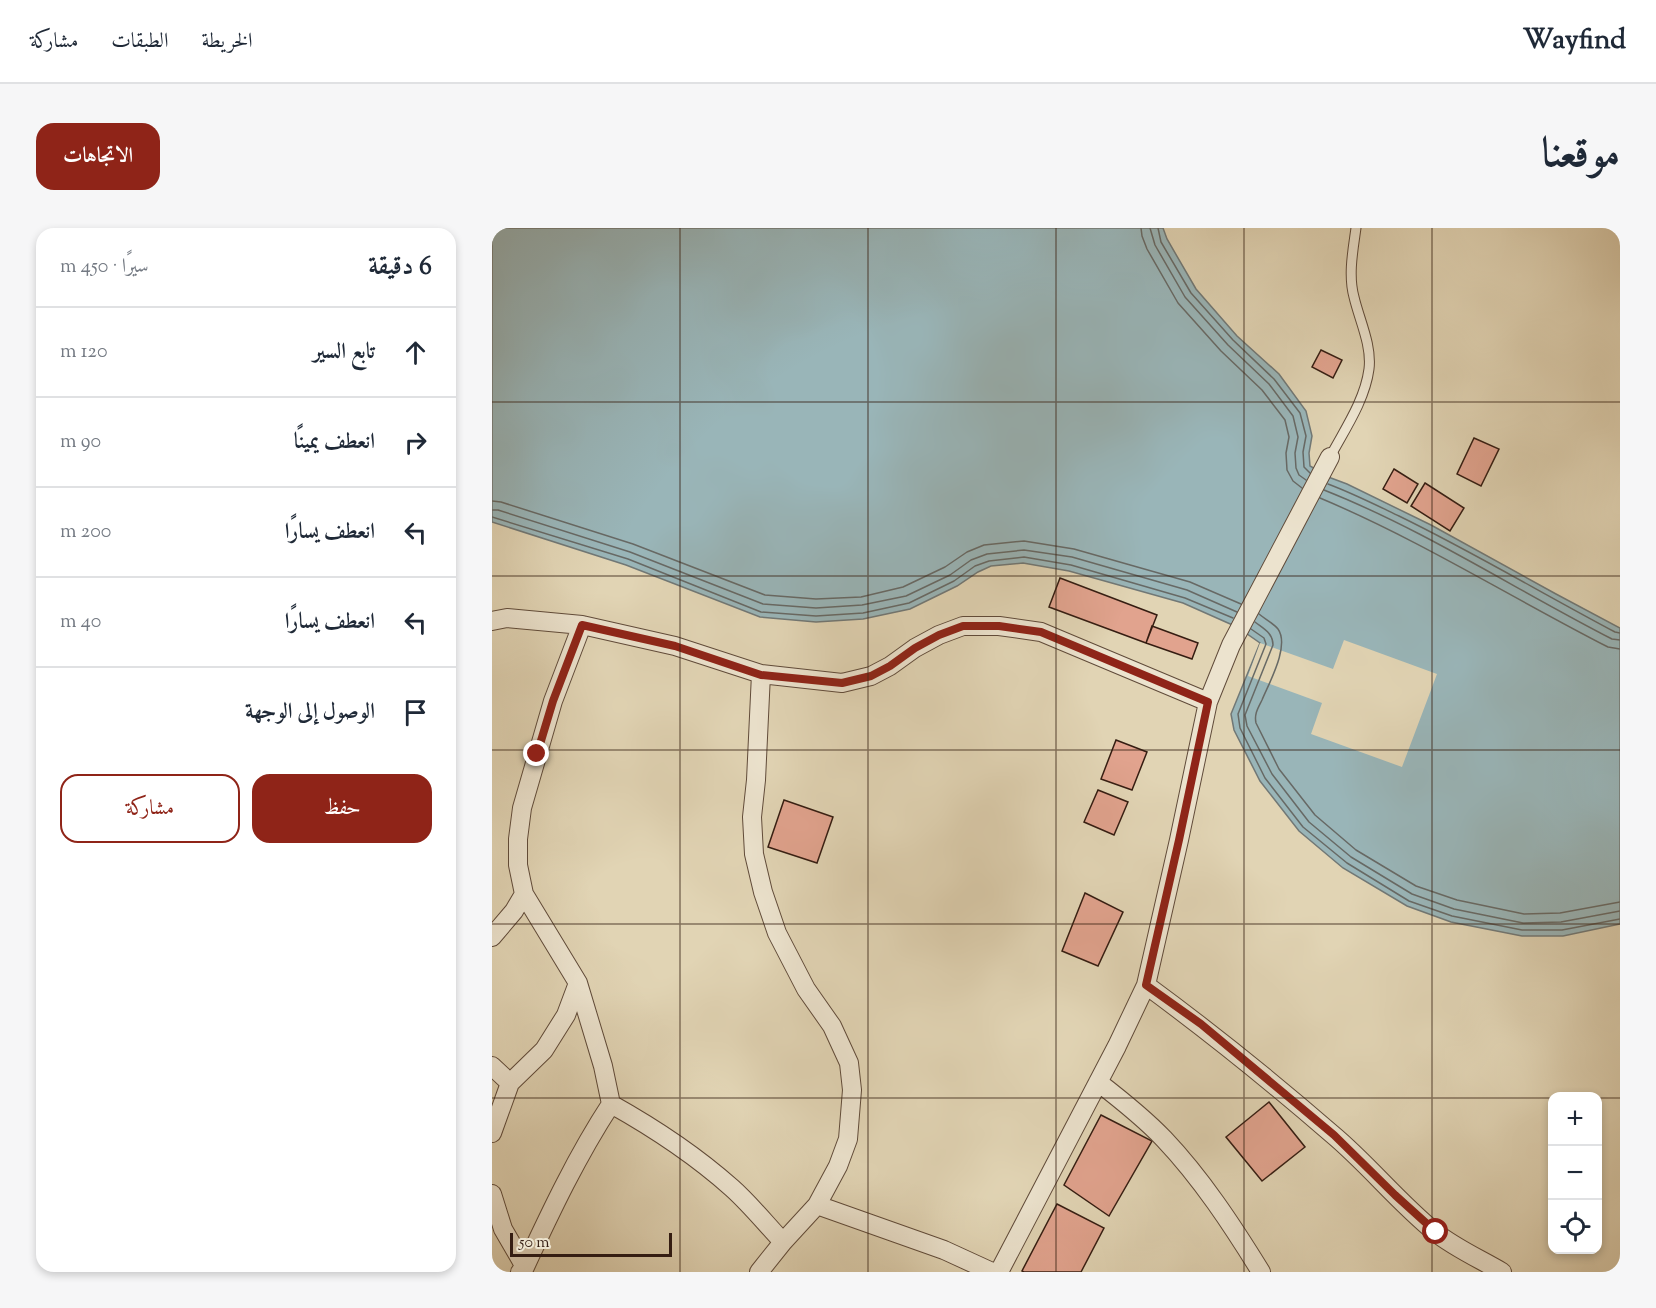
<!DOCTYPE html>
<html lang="ar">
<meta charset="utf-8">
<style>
body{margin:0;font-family:"Sorts Mill Goudy",Amiri,serif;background:#f6f6f7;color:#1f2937;direction:rtl}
.controls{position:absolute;right:18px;bottom:18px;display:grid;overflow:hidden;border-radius:12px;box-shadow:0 3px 9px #0003}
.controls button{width:54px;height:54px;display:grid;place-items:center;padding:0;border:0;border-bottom:2px solid #e0e1e3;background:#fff;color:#1f2937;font:30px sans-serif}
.scale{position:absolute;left:18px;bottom:15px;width:162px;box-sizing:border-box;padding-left:6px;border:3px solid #351d12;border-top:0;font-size:16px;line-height:21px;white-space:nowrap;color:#351d12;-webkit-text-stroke:4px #ece3ce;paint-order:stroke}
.stop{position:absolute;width:18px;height:18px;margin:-14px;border:4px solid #8f2418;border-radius:50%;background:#fff}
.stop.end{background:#8f2418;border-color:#fff;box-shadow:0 2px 6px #0008}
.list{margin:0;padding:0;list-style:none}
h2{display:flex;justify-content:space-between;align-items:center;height:78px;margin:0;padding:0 24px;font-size:26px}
h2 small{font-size:20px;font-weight:400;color:#747a83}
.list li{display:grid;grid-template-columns:39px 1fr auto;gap:18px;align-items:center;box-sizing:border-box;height:90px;padding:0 24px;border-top:2px solid #e0e1e3}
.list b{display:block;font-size:22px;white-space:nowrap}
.list em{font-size:20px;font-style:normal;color:#747a83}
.actions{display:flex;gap:12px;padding:18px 24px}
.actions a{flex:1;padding:14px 0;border:2px solid #8f2418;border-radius:18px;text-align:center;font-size:21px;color:#8f2418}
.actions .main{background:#8f2418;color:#fff}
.icon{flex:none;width:33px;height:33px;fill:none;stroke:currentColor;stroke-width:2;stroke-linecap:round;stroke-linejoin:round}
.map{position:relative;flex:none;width:1128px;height:1044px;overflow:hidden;direction:ltr;border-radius:18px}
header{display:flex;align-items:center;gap:36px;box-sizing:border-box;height:84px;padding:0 30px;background:#fff;border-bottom:2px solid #e0e1e3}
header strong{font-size:28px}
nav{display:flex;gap:33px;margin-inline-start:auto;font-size:21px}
.intro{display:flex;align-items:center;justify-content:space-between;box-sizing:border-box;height:144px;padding:0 36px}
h1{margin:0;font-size:42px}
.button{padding:15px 27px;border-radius:18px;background:#8f2418;color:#fff;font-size:21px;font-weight:700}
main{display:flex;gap:36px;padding:0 36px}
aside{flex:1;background:#fff;border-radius:18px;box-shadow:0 3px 9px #0003}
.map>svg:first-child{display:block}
.water{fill:#99b5b8;stroke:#717876;stroke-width:1.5}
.pier{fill:#e1d4b4}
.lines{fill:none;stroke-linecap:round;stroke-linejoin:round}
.shore{stroke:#676965;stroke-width:1.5}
.building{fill:#e1a38e;stroke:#351d12;stroke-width:1.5}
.service-casing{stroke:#604b3a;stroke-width:11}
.minor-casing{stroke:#604b3a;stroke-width:20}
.service{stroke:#ece3ce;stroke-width:9}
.minor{stroke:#ece3ce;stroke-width:18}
.route{stroke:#8f2418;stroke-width:8}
.grid{fill:none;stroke:#351d12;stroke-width:1.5;stroke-opacity:0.55}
</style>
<header>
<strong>Wayfind</strong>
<nav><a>الخريطة</a><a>الطبقات</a><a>مشاركة</a></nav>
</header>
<div class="intro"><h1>موقعنا</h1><a class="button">الاتجاهات</a></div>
<main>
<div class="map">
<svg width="1128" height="1044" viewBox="0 0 1128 1044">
<rect width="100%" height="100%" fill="#e1d4b4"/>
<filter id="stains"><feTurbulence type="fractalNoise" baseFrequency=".00333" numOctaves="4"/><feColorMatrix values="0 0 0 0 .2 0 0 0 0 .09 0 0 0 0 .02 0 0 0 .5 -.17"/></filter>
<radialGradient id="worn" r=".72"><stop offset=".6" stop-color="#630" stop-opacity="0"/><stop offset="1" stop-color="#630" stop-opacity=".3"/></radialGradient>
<path class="water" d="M0 0H671L675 11 704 61 745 108 787 146 814 183 820 208 817 225 818 238 839 250 855 256 939 297 1064 366 1128 400V696L1071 708H1030L959 694 915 678 851 640 807 603 768 553 742 502 739 486 768 415 745 399 691 375 577 343 531 335 499 338 486 344 465 358 418 381 371 391 324 394 268 389 134 337 0 294Z"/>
<path class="pier" d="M852 412 945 446 910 539 819 506 830 475 756 448 768 415 841 441Z"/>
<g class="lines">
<path class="shore" d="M649 0 650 8 655 21 686 75 729 123 770 162 793 192 797 209 794 225 795 242 801 253 810 260
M658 0 663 17 693 69 736 117 777 156 801 188 806 209 803 225 804 240 807 247 814 252
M666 0 669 14 699 65 741 112 782 151 808 185 814 208 811 224 812 239 818 245
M836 256C860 265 884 277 907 288 981 324 1051 366 1123 404L1128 405
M832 262C933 302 1024 362 1120 411L1128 412
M828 270C928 312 1020 370 1116 419L1128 421
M0 273 9 274 141 316 273 367 324 371 369 369 411 359 453 339 475 324 492 317 532 313 582 321 698 354 749 376
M0 282H6L138 324 271 376 324 380 370 377 414 368 458 347 479 332 495 326 532 322 580 329 695 362 745 384
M0 289 136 331 269 384 324 388 371 385 417 375 462 353 483 338 497 333 532 329 579 337 693 370 741 390
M767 386C773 391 781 395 786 401 798 418 777 455 770 472 766 480 762 486 764 495L787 541 823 587 864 622 924 658 965 672 1032 686 1068 685 1128 674
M763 394C772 401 781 405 781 417L753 487 755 498 780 546 817 594 859 629 920 666 962 681 1031 695 1069 694 1128 683
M759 401 772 410 774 416 746 486 748 500 773 550 811 599 855 635 917 673 960 688 1030 702H1070L1128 691"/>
</g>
<path class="building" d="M829 122 850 132 841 150 820 139Z
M982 210 1007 221 989 258 965 246Z
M902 241 926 256 915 275 891 261Z
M933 255 972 280 958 303 919 278Z
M568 350 665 387 654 415 557 379Z
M660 398 706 415 700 431 654 415Z
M624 512 655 524 640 562 609 551Z
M606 562 636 574 622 607 592 594Z
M292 572 341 589 325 635 276 619Z
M593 665 631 684 606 738 570 723Z
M777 874 813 919 770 953 734 909Z
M609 887 660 913 617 988 572 957Z
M565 976 612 1000 589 1044H532L530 1043Z"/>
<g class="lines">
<g class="service-casing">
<path id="service" d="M838 229C853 201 873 172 877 141 880 117 867 91 862 69 856 47 861 22 864 0"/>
</g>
<g class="minor-casing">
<path id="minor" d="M0 393 15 390 90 397 183 418 269 446 350 455 379 448 398 438 423 420 447 407 471 398H507L549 404 716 474
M0 709 22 683 32 666
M654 757C718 804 780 854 840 906 876 936 906 974 943 1004 963 1020 988 1031 1010 1044
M0 838 18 855
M606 854C628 871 652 890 672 911 709 950 740 997 769 1044
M119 876C162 900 203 927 240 960 258 976 274 996 291 1014
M0 905 18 855 52 822 74 787 86 755
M0 966 11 1001 33 1039
M325 977 452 1022 500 1044
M28 1044 33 1039C59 983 85 928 119 876L111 838 86 755 32 666 26 637V611L30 580 61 473 90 397
M267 1044 291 1014 325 977 346 938 356 911 360 862 357 835 340 798 314 761 285 705 271 664 262 626 260 589 264 552 269 446
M507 1044 625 818 654 757 687 612 716 474 739 417 838 229"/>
</g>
<use href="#service" class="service"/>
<use href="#minor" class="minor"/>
</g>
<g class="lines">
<path class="route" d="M45 526 61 473 90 397 183 418 269 447 350 455 379 448 398 438 423 420 447 407 471 398H507L549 404 716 474 687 612 654 757 709 796 842 907 903 967 944 1004"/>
</g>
<path class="grid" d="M188 0V1044M376 0V1044M564 0V1044M752 0V1044M940 0V1044M0 174H1128M0 348H1128M0 522H1128M0 696H1128M0 870H1060M1106 870H1128"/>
<rect width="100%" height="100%" filter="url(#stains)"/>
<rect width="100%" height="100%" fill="url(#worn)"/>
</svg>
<div class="controls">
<button>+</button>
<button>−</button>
<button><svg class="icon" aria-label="locate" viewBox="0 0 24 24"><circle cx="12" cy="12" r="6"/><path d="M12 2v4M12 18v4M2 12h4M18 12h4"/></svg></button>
</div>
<div class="scale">50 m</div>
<div class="stop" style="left:944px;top:1004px"></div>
<div class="stop end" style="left:45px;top:526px"></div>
</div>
<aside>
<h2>6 دقيقة<small>سيرًا · 450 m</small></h2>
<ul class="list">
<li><svg class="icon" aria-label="ahead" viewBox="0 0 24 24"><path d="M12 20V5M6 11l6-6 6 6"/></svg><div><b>تابع السير</b></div><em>120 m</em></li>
<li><svg class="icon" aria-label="right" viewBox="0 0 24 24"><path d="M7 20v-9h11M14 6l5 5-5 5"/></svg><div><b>انعطف يمينًا</b></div><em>90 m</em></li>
<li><svg class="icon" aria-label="left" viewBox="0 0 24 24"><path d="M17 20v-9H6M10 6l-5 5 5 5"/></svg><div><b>انعطف يسارًا</b></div><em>200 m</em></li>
<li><svg class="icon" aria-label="left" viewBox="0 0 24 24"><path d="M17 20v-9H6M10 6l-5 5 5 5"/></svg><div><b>انعطف يسارًا</b></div><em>40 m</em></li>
<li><svg class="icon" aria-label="arrive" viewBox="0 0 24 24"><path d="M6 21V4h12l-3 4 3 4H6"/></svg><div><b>الوصول إلى الوجهة</b></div></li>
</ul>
<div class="actions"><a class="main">حفظ</a><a>مشاركة</a></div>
</aside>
</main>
